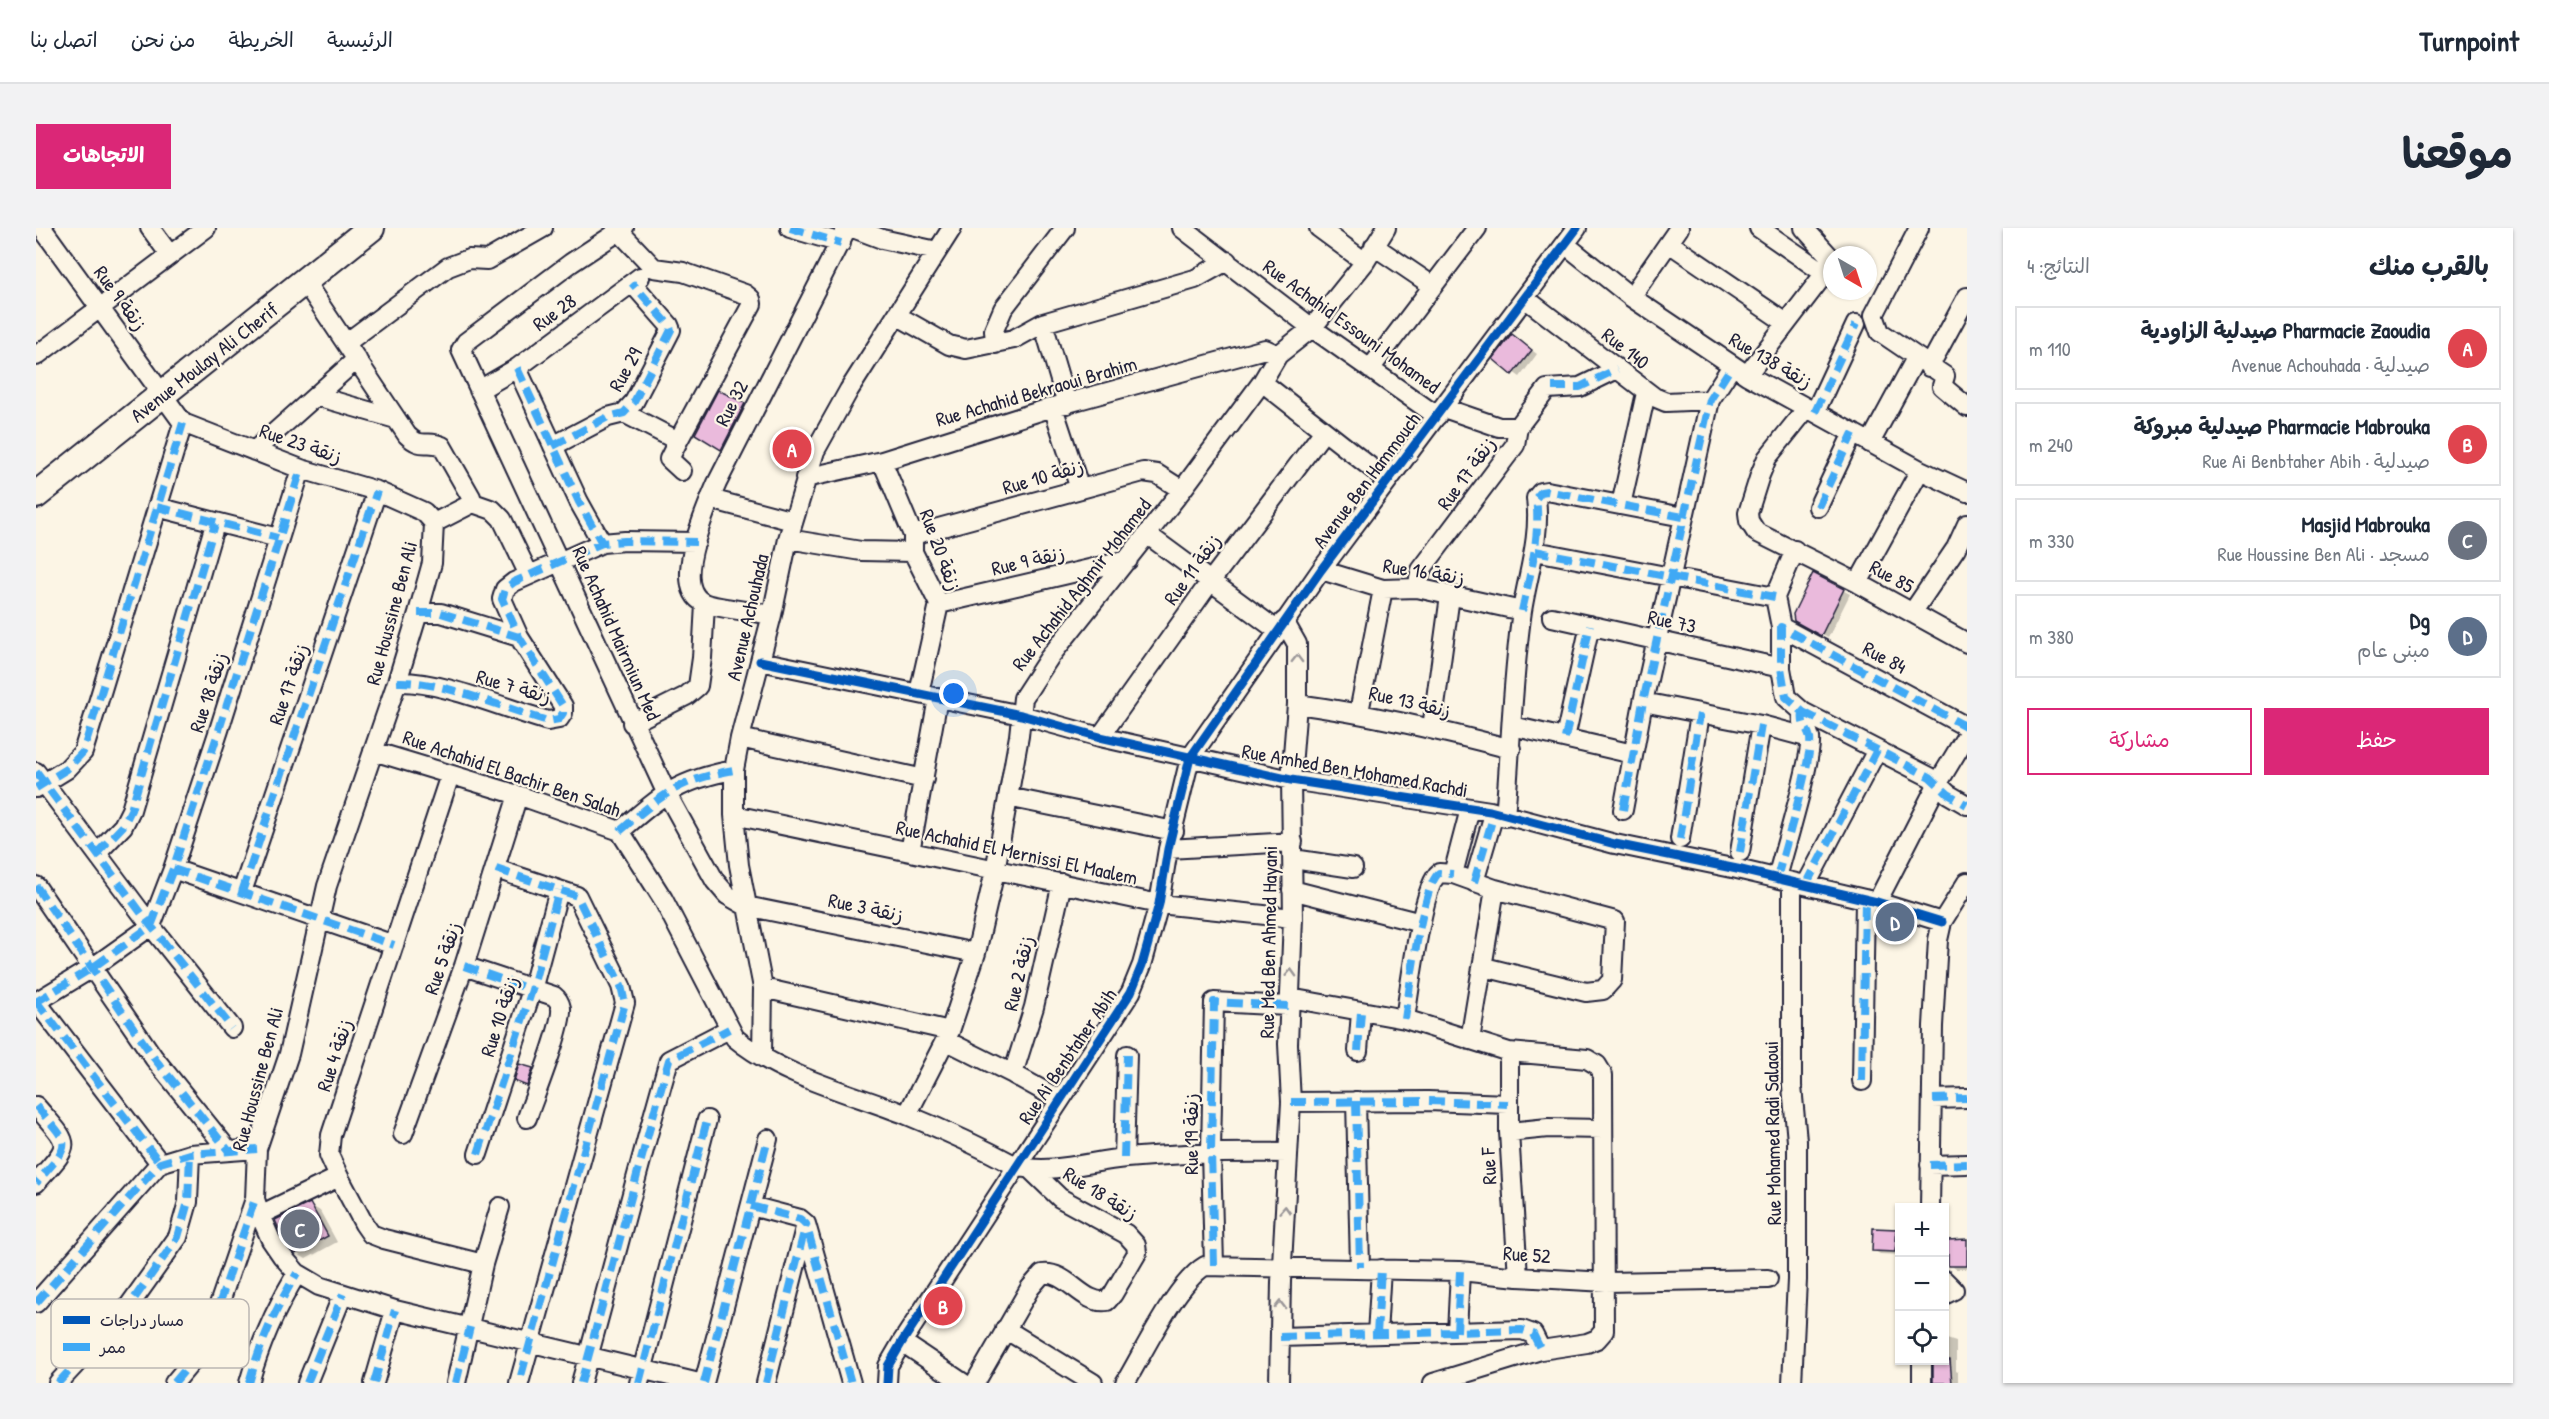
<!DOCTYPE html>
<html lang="ar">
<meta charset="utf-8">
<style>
body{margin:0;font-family:"Patrick Hand","Playpen Sans Arabic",sans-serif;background:#f2f2f3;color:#1f2937;direction:rtl}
.controls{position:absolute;right:18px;bottom:18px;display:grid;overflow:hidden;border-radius:0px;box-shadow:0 2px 4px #0004}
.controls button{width:54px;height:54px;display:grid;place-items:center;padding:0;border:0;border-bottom:2px solid #e0e1e3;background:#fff;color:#1f2937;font:30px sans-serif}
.compass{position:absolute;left:1787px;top:18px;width:54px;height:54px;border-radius:50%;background:#fff;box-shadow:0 2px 4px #0004;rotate:141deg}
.you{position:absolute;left:918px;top:466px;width:21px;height:21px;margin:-15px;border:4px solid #fff;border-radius:50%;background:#1a73e8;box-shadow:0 0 0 9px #1a73e833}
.badge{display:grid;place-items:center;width:39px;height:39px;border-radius:50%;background:#db2777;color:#fff;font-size:20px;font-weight:700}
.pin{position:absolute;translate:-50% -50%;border:3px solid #fff;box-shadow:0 2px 6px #0006}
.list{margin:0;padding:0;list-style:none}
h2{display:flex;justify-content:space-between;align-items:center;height:78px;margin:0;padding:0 24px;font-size:26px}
h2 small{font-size:20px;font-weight:400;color:#747a83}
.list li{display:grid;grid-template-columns:39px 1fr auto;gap:18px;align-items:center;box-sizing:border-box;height:84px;margin:0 12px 12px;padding:0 12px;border:2px solid #e0e1e3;border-radius:0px}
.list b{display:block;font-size:22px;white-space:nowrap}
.list p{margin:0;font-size:20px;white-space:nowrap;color:#747a83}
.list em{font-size:20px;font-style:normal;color:#747a83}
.actions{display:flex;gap:12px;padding:18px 24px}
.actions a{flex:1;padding:14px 0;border:2px solid #db2777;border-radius:0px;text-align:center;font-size:21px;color:#db2777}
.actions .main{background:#db2777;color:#fff}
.icon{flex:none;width:33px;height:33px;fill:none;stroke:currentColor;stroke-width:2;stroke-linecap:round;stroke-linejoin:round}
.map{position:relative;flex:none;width:1931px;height:1155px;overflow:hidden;direction:ltr;border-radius:0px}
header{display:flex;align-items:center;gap:36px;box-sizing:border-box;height:84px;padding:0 30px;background:#fff;border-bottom:2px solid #e0e1e3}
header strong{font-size:28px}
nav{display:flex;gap:33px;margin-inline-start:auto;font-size:21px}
.intro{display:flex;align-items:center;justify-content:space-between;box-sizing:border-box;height:144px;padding:0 36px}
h1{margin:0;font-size:42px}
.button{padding:15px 27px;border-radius:0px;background:#db2777;color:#fff;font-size:21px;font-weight:700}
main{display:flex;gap:36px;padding:0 36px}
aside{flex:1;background:#fff;border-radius:0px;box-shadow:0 2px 4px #0004}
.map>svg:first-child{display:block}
.shadow{fill:#0003}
.building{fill:#eabadc;stroke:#22223b;stroke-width:1.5}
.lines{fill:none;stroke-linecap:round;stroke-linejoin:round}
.street-casing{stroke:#22223b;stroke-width:22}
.secondary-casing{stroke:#22223b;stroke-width:30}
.street{stroke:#fcf5e5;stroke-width:18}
.secondary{stroke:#fcf5e5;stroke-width:26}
.quiet{stroke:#3fa9f5;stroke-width:8;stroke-dasharray:15 8;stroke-linecap:butt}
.cycleway-casing{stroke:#fcf5e5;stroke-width:13}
.cycleway{stroke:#0057b8;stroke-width:9}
.oneway{stroke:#9a9698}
.labels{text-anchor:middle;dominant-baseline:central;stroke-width:4.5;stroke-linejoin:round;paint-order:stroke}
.street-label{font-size:20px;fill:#22223b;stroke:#fcf5e5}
.key{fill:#fcf5e5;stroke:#bbb6b2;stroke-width:1.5}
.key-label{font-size:16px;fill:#22223b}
</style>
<header>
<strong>Turnpoint</strong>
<nav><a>الرئيسية</a><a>الخريطة</a><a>من نحن</a><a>اتصل بنا</a></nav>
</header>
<div class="intro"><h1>موقعنا</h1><a class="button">الاتجاهات</a></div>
<main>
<aside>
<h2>بالقرب منك<small>النتائج: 4</small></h2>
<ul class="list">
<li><span class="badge" style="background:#e0444e">A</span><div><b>Pharmacie Zaoudia صيدلية الزاودية</b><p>صيدلية · Avenue Achouhada</p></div><em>110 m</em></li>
<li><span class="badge" style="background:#e0444e">B</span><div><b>Pharmacie Mabrouka صيدلية مبروكة</b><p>صيدلية · Rue Ai Benbtaher Abih</p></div><em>240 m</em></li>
<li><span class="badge" style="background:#6b7280">C</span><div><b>Masjid Mabrouka</b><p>مسجد · Rue Houssine Ben Ali</p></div><em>330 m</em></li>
<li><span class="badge" style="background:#5c6f8a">D</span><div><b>Dg</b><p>مبنى عام</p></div><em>380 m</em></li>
</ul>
<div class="actions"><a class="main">حفظ</a><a>مشاركة</a></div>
</aside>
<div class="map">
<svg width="1931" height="1155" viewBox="0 0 1931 1155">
<rect width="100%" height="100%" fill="#fcf5e5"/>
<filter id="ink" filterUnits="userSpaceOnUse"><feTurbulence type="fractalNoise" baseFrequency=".0167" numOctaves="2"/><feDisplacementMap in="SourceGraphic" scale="12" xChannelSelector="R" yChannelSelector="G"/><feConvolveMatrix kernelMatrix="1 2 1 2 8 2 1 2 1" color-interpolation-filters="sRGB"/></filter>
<g filter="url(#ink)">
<path class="shadow" d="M1482 112 1501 126 1484 149 1459 131Z
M683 164 718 182 696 226 661 206Z
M1777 347 1814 366 1792 410 1759 392Z
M484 838 503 845 497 860 480 853Z
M274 977 284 983 301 1014 270 1031 260 1025Z
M1860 1003 1864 1005V1027L1844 1026 1837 1022Z
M1931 1013V1041H1920L1914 1037Z
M1908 1110 1920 1114V1143L1922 1144V1155H1897L1908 1132Z"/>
<path class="building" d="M1476 106 1496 122 1476 147 1457 131Z
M682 162 709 175 685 222 659 206Z
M1777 345 1808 361 1785 408 1758 393 1757 386Z
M483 836 497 840 491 858 478 853Z
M274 975 292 1008 259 1026 245 1006 239 992Z
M1837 1000 1861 1001 1859 1024 1836 1023Z
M1931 1011V1038H1912V1012Z
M1897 1132H1914L1916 1155H1897Z"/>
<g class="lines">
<g class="street-casing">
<path id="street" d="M6 0 147 195 265 241 341 263 388 284 398 295
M114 0 134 27
M580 0 618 40 647 44 709 66 715 71 716 76 642 213
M588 0 535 35 430 114 425 122 630 564 679 653 691 667 710 678 940 725
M754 0 805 15
M817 0 846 11 901 23
M1146 0 1276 100 1401 188
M1283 0 1329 34
M1723 0 1788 45
M1768 0 1796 31
M1883 0 1838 87 1844 104 1909 148 1906 158 1931 179
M1633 15 1749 94
M1530 17 1595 69 1711 147 1884 242 1931 264
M1338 18 1397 58
M269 54 371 207C386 222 391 211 406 218L435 269 437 275 398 295
M1595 69 1643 0
M1490 71 1618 169 1630 174 1674 172
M862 88 913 117 930 121 978 111 1007 95 1159 51 1191 33
M1007 95 1031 176
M310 115 412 39 433 31 451 32 507 0
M959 116 958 102 967 81 1029 0
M0 128 170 0
M1893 139 1931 69
M481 140 543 274 566 315
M1334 141 1441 0
M1711 147 1796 36
M1226 154 1351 252
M443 162 481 140 604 49
M280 168 360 191
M1017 179 1044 261
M1408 180 1463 199H1482
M1771 180 1731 230 1724 247 1712 285 1713 293 1720 304 1822 355 1931 415
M1779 184 1820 96
M588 185 642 213 633 231 646 243
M1834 215 1880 130
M517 218 572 189 588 185 598 174 632 108 635 102 633 97 596 55
M218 223 321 131
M846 233 877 307V324L903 376 883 465
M769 250 846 233 1017 179 1229 121 1242 127
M674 271 757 293
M437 275 457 282 466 291 493 347
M1585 277 1610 165
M121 279 242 310
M1782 279 1817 205
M398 295 396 335 382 385 361 454 291 658 253 826 221 921 219 971 224 987 235 1012 246 1028 261 1045 283 1058 359 1082 663 1155
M877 307 1107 244 1121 246 1146 262
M1112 307 1242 403
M752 311 825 323 877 324
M1499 323 1739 369
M1285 342 1347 361 1381 360 1486 383
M1822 355 1884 242
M1381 360 1385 342 1479 217 1482 199 1511 161 1544 159 1581 141
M903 376 1092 332
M382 385H405L483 409
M1876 385 1920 320 1931 296
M736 387C721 384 679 380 668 375 634 359 671 279 681 255L811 0
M1516 389 1745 440
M1745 399 1931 499
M724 433 985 487 1064 509 1255 552 1454 583 1579 616 1701 641 1841 674 1906 694
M361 454C404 452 470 481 512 493L523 491 527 485V478L483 409 466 371 469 361 478 354 566 315 589 313 660 314
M1607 474 1725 497 1774 510
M1261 476C1334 486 1404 502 1475 521
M1323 484 1347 361
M1767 484 1894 549 1912 566 1931 577
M596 495 650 468 662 458 666 430 669 376
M1476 498 1597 526
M1396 500 1414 368
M1064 509 1174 354 1288 203
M704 510 888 551
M1529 510 1554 397
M337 523 482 567 584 603 627 671 699 810C746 849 815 865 871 887 908 902 945 919 980 938 1016 947 1054 933 1090 930 1144 925 1198 924 1252 925
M0 544 115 698 196 800
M414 547 295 907 293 927 303 949 328 996 335 1006 348 1011 447 1036
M0 560 31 541 47 524 147 195
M972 569 1138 603
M1434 581 1417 646 1459 661 1579 693 1576 752 1567 762 1550 764 1448 739
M1587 582 1607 474 1674 172 1696 138
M698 587 1123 676 1257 690
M1469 589C1475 520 1476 451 1486 383 1492 345 1505 309 1500 270L1505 264 1511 263 1647 289
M584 603C626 567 642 552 698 542
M1644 611 1664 486
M1132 621 1257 614
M874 624 902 470
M1704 624 1725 497
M61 625 87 598 95 582 179 296
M1257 631 1317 640
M137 641 358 717
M460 641 541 668 585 758 589 775 483 1155
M1741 650C1747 626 1777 528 1774 510 1771 497 1765 500 1767 484L1750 469 1745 440V399L1739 369 1759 322
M1438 654 1458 586
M1756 654V858L1761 913V1052L1756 1155
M1770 657 1841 522
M0 658 118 830 192 922
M1256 662 1385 695
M206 664 341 263
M1841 674 1902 555 1931 507
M428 738 518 768C522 771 524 775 525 780 527 798 498 869 491 890
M727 760 914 803
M1254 770 1369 791 1473 824 1551 831 1561 837 1567 847 1568 1103 1561 1111 1551 1115 1505 1122 1397 1155
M0 773 124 935
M0 774 56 740 115 698 137 641 183 502 265 241
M1369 791C1373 766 1386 657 1403 645L1417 646
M909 812 977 846 1024 872
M1434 812 1459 661
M1322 823 1325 784
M1473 824V904L1482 1049
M726 827 727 760 703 637 698 587V542L704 510 736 387 752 311 779 223 813 162 916 0
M977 846 998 779 1026 655
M1826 853 1829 671
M1897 871 1931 870
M1320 873 1324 1039
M1255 874 1392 873 1472 876
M0 878C36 920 37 913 0 955
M871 887 914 803 940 725 959 643 983 508 987 470 1013 430 1146 262 1226 154 1242 127 1276 100 1329 34 1350 0
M1473 904 1512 900 1567 901
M367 906 428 738 482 567
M442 926 496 762 523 662
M1088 930 1091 827
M1894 937 1931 936
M715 978 764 991 770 996 815 1155
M1894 980 1897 798 1902 712 1906 694 1931 654
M224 987 303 949
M1178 1037 1175 924 1178 774 1252 778
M1908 1052 1918 1062 1908 1067
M0 1075 124 935 154 926 221 921
M969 1101 1057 1155
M1421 1104 1424 1043
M1341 1106 1345 1041
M1244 1109 1486 1102 1497 1106 1505 1122
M866 1114 927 1155
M1886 1132V1155
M22 1155 90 1082 142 1009 152 974 154 926
M138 1155 153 1137 174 1103 219 971
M213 1155C224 1115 240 1080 261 1045
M271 1155 307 1066
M338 1155 359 1082
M420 1155 447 1036 464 979
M545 1155C575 1047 602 939 633 832L693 801
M603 1155 671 892
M668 1155 732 911
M730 1155 770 996
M851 1155 852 1138 866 1114 1095 764 1106 737 1123 676 1132 621 1154 530 1285 342 1541 0
M939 1155 994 1060 1006 1046C1031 1042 1046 1077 1071 1073L1077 1066 1101 1025 1100 1017 1090 1006 1024 970 994 941
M1089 1155C1107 1125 1141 1054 1169 1038L1424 1043 1482 1049 1570 1054 1732 1051
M1243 1155 1245 1054 1255 874 1252 816 1257 690 1255 552 1261 476V416L1248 393"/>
</g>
<g class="secondary-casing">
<path id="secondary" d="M0 267 335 0"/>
</g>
<use href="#street" class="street"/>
<use href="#secondary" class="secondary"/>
<path class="quiet" d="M754 0 805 15
M481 140 543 274 566 315
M1516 159H1544L1581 141
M1779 184 1820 96
M517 218 572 189 588 185 598 174 632 108 635 102 633 97 596 55
M121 279 242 310
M1782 279 1817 205
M1499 323 1739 369
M1486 383C1494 346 1505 308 1500 270L1505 264 1511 263 1647 289
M382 385H405L483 409
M361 454C404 452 470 481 512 493L523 491 527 485V478L483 409 466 371 469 361 478 354 566 315 589 313 660 314
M1767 484 1894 549 1912 566 1931 577
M1529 510 1554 397
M0 544 115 698 196 800
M0 560 31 541 47 524 147 195
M1587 582 1607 474 1674 172 1696 138
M584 603C626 567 642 552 698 542
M1644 611 1664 486
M1704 624 1725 497
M61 625 87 598 95 582 179 296
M137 641 358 717
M460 641 541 668 585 758 589 775 483 1155
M1741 650C1747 626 1777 528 1774 510 1771 497 1765 500 1767 484L1750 469 1745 440V399L1931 499
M1438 654 1458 586
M1770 657 1841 522
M0 658 118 830 192 922
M206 664 341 263
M428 738 496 762
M0 773 124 935
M0 774 56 740 115 698 137 641 183 502 265 241
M1369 791C1373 766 1386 657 1403 645L1417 646
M1322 823 1325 784
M1826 853 1829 671
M1897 871 1931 870
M1320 873 1324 1039
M1255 874 1392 873 1472 876
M0 878C36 920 37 913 0 955
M442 926 496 762 523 662
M1088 930 1091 827
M1894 937 1931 936
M715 978 764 991 770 996 815 1155
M1178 1037 1175 924 1178 774 1252 778
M0 1075 124 935 154 926 221 921
M1421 1104 1424 1043
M1341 1106 1345 1041
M1244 1109 1486 1102 1497 1106 1505 1122
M22 1155 90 1082 142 1009 152 974 154 926
M138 1155 153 1137 174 1103 219 971
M213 1155C224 1115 240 1080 261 1045
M271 1155 307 1066
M338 1155 359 1082
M420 1155 434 1099
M545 1155C575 1047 602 939 633 832L693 801
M603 1155 671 892
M668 1155 732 911
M730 1155 770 996"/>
<g class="cycleway-casing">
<path id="cycleway" d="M724 433 985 487 1064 509 1255 552 1454 583 1579 616 1701 641 1841 674 1906 694
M851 1155 852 1138 866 1114 1095 764 1106 737 1123 676 1132 621 1154 530 1285 342 1541 0"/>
</g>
<use href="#cycleway" class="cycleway"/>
</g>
<defs><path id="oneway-chevron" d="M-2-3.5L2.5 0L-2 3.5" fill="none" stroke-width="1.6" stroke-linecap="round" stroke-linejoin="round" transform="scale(1.5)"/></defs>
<g class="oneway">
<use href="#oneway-chevron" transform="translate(1261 431) rotate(-89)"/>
<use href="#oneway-chevron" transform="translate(1255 745) rotate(-88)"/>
<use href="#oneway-chevron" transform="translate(1249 982) rotate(-87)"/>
<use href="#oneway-chevron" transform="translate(1244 1077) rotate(-89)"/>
</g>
</g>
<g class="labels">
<g class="street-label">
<text transform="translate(85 70) rotate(54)">Rue 9 زنقة</text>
<text transform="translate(518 84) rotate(-36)">Rue 28</text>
<text transform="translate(1316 98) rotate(36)">Rue Achahid Essouni Mohamed</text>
<text transform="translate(1590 120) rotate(38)">Rue 140</text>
<text transform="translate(1735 132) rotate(30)">Rue 138 زنقة</text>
<text transform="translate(168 134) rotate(-38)">Avenue Moulay Ali Cherif</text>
<text transform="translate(589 141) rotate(-61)">Rue 29</text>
<text transform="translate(1000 163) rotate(-16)">Rue Achahid Bekraoui Brahim</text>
<text transform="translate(695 175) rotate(-63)">Rue 32</text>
<text transform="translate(265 215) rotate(19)">Rue 23 زنقة</text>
<text transform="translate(1430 245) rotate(-54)">Rue 17 زنقة</text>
<text transform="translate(1007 248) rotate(-16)">Rue 10 زنقة</text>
<text transform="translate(1330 252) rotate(-53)">Avenue Ben Hammouch</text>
<text transform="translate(905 322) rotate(70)">Rue 20 زنقة</text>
<text transform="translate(992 332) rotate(-13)">Rue 9 زنقة</text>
<text transform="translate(1156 341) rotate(-54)">Rue 11 زنقة</text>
<text transform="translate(1388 343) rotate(9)">Rue 16 زنقة</text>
<text transform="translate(1856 348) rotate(29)">Rue 85</text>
<text transform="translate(1045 356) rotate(-52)">Rue Achahid Aghmir Mohamed</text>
<text transform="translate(355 385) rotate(-75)">Rue Houssine Ben Ali</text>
<text transform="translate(711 389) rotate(-77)">Avenue Achouhada</text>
<text transform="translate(1636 393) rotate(12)">Rue 73</text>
<text transform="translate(581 405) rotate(66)">Rue Achahid Mairmiun Med</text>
<text transform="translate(1849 429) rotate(28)">Rue 84</text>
<text transform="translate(252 456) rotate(-71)">Rue 17 زنقة</text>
<text transform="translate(478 458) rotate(16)">Rue 7 زنقة</text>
<text transform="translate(172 464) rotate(-72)">Rue 18 زنقة</text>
<text transform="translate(1374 473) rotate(13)">Rue 13 زنقة</text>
<text transform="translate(1319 542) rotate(10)">Rue Amhed Ben Mohamed Rachdi</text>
<text transform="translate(476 545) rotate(19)">Rue Achahid El Bachir Ben Salah</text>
<text transform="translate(981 624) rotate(12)">Rue Achahid El Mernissi El Maalem</text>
<text transform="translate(830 679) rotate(12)">Rue 3 زنقة</text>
<text transform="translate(1232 714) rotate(-89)">Rue Med Ben Ahmed Hayani</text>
<text transform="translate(406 730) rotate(-71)">Rue 5 زنقة</text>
<text transform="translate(982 745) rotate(-77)">Rue 2 زنقة</text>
<text transform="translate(463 788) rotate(-72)">Rue 10 زنقة</text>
<text transform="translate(298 827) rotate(-72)">Rue 4 زنقة</text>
<text transform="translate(1031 828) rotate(-56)">Rue Ai Benbtaher Abih</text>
<text transform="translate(221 851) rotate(-75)">Rue Houssine Ben Ali</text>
<text transform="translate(1736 905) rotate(-91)">Rue Mohamed Radi Salaoui</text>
<text transform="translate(1154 906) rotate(-90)">Rue 19 زنقة</text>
<text transform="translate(1452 938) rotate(-93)">Rue F</text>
<text transform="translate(1065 965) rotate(32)">Rue 18 زنقة</text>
<text transform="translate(1491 1026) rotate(4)">Rue 52</text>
</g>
</g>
<rect x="15" y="1071" width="198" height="69" rx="9" class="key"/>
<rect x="27" y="1088" width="27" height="8" fill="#0057b8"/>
<rect x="27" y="1115" width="27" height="8" fill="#3fa9f5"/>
<g class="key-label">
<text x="64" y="1098">مسار دراجات</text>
<text x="64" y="1125">ممر</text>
</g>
</svg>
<div class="controls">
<button>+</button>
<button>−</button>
<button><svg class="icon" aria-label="locate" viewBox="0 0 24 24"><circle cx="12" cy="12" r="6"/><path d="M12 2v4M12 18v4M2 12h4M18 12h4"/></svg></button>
</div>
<svg class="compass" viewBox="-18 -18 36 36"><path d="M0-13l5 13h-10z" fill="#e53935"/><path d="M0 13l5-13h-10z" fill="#747a83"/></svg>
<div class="you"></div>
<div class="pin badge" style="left:756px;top:221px;background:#e0444e">A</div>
<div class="pin badge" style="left:907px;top:1078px;background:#e0444e">B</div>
<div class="pin badge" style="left:264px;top:1001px;background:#6b7280">C</div>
<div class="pin badge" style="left:1859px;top:694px;background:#5c6f8a">D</div>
</div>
</main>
